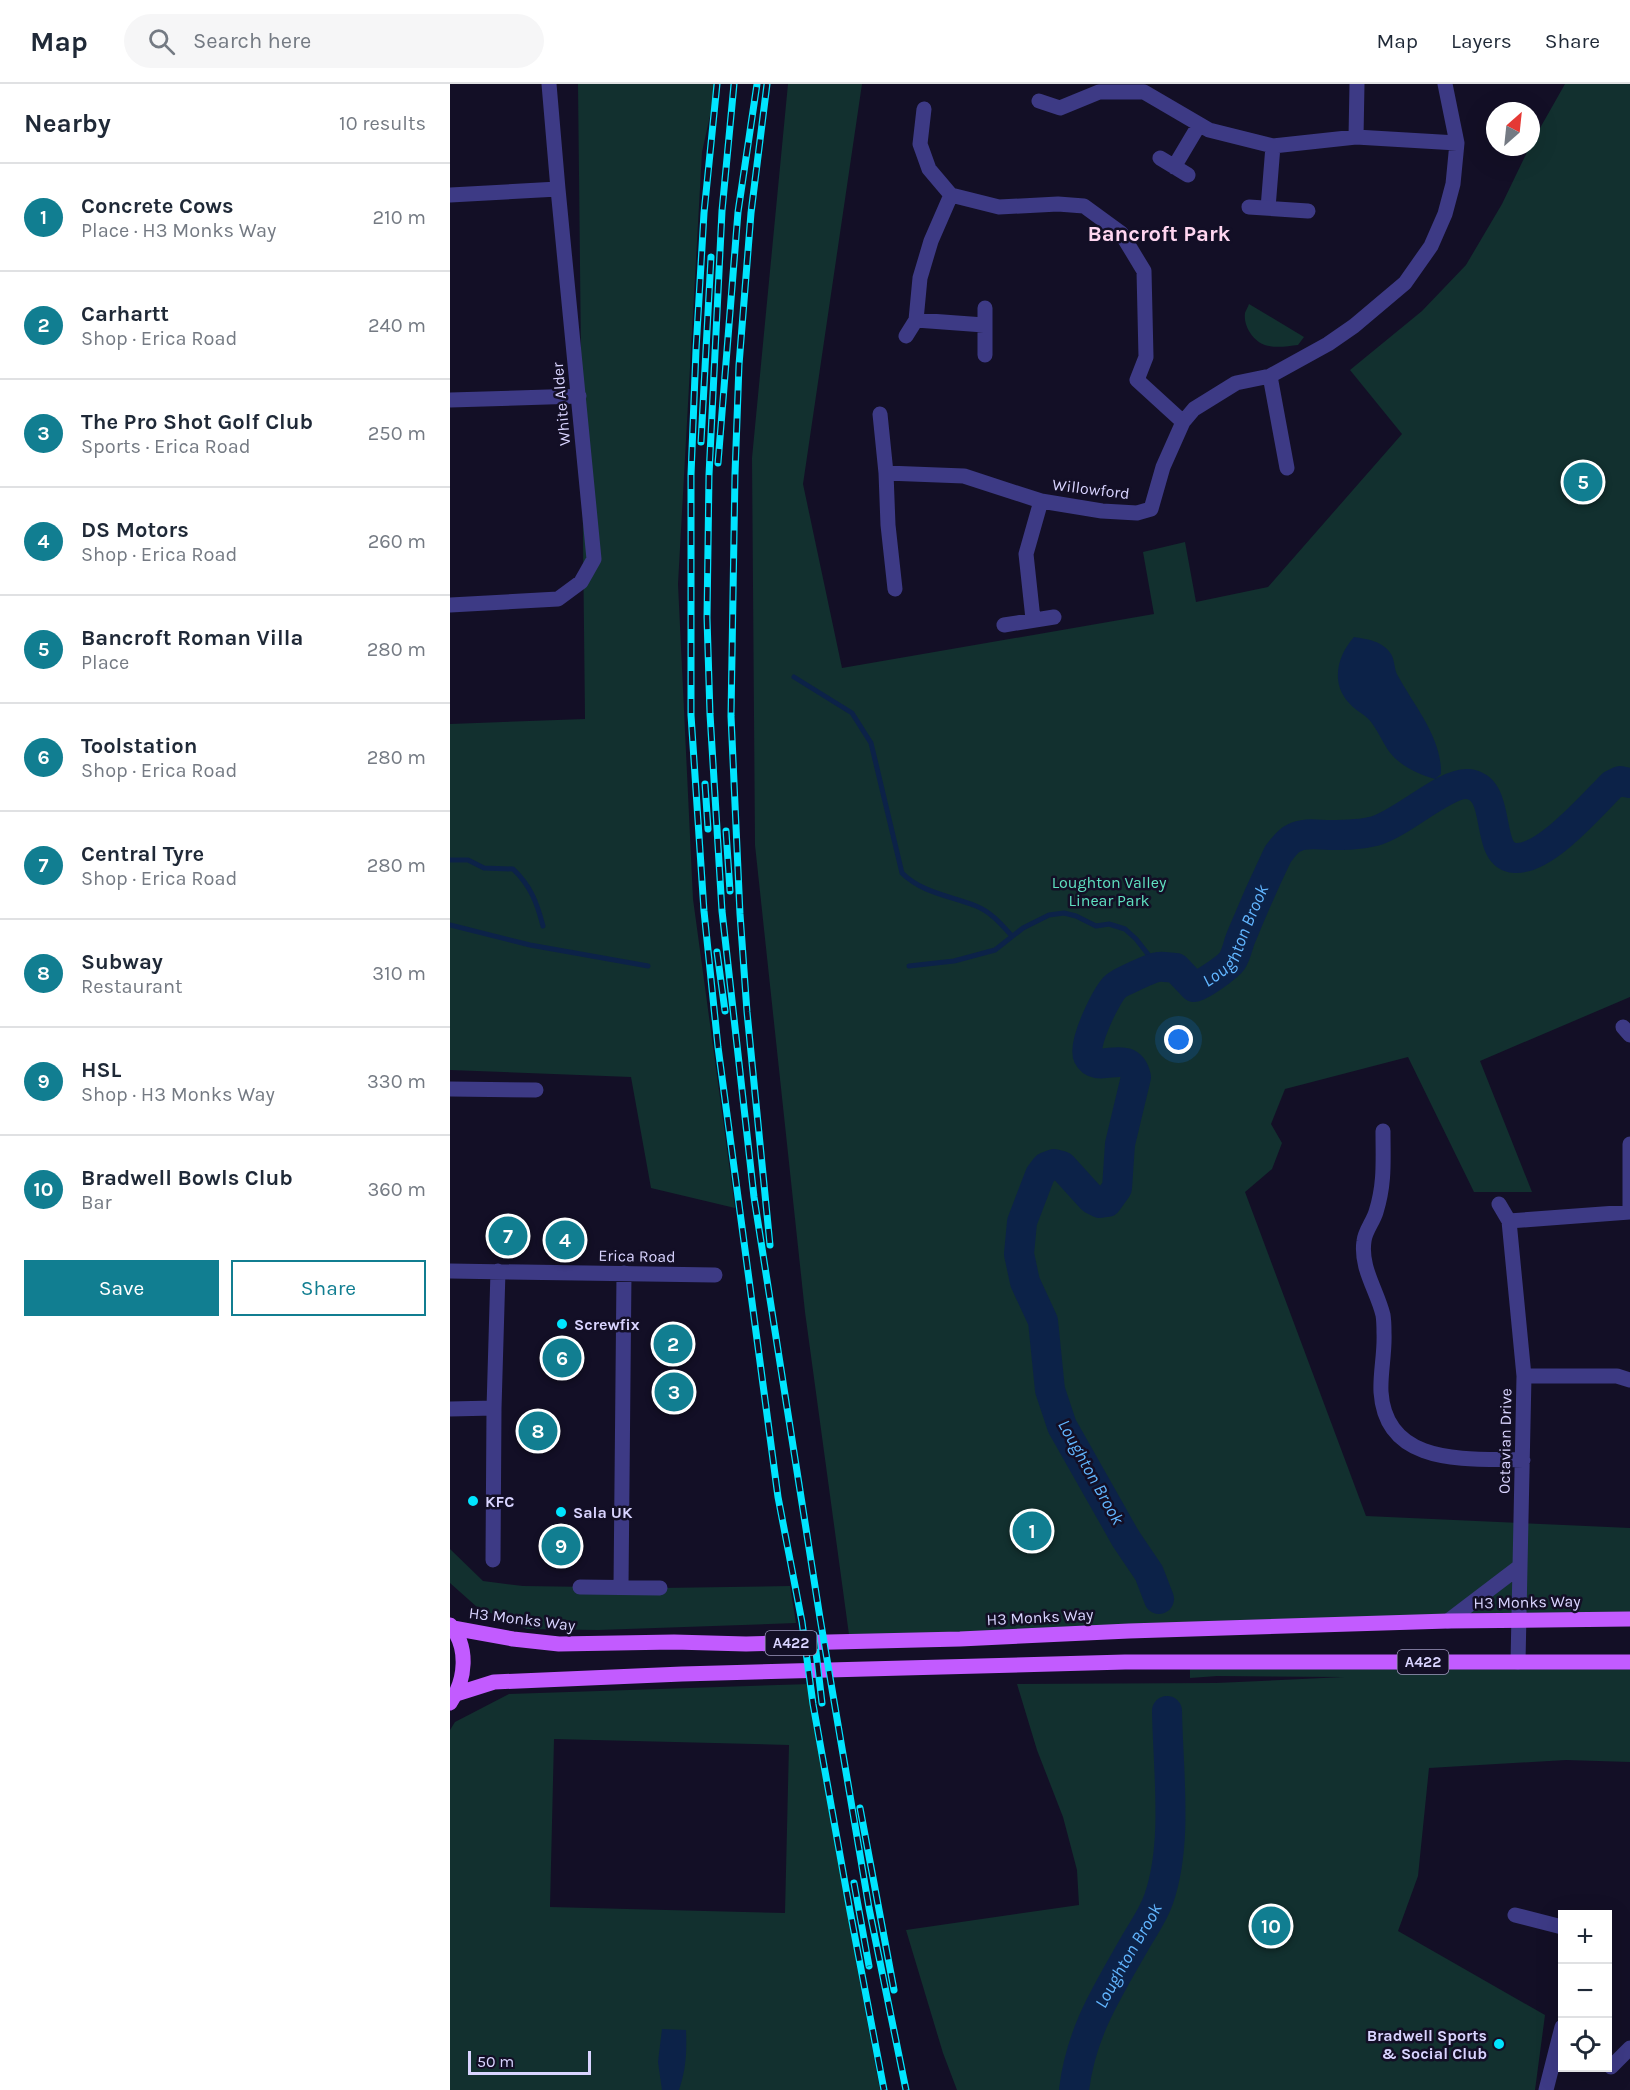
<!DOCTYPE html>
<meta charset="utf-8">
<style>
body{margin:0;font-family:Karla,sans-serif;background:#f6f6f7;color:#1f2937}
.controls{position:absolute;right:18px;bottom:18px;display:grid;overflow:hidden;border-radius:0px;box-shadow:0 6px 24px #0002}
.controls button{width:54px;height:54px;display:grid;place-items:center;padding:0;border:0;border-bottom:2px solid #e0e1e3;background:#fff;color:#1f2937;font:30px sans-serif}
.compass{position:absolute;left:1036px;top:18px;width:54px;height:54px;border-radius:50%;background:#fff;box-shadow:0 6px 24px #0002;rotate:27deg}
.scale{position:absolute;left:18px;bottom:15px;width:123px;box-sizing:border-box;padding-left:6px;border:3px solid #d9d4ff;border-top:0;font-size:16px;line-height:21px;white-space:nowrap;color:#d9d4ff;-webkit-text-stroke:4px #130f26;paint-order:stroke}
.you{position:absolute;left:729px;top:956px;width:21px;height:21px;margin:-15px;border:4px solid #fff;border-radius:50%;background:#1a73e8;box-shadow:0 0 0 9px #1a73e833}
.badge{display:grid;place-items:center;width:39px;height:39px;border-radius:50%;background:#117e91;color:#fff;font-size:20px;font-weight:700}
.pin{position:absolute;translate:-50% -50%;border:3px solid #fff;box-shadow:0 2px 6px #0006}
.list{margin:0;padding:0;list-style:none}
h2{display:flex;justify-content:space-between;align-items:center;height:78px;margin:0;padding:0 24px;font-size:26px}
h2 small{font-size:20px;font-weight:400;color:#747a83}
.list li{display:grid;grid-template-columns:39px 1fr auto;gap:18px;align-items:center;box-sizing:border-box;height:108px;padding:0 24px;border-top:2px solid #e0e1e3}
.list b{display:block;font-size:22px;white-space:nowrap}
.list p{margin:0;font-size:20px;white-space:nowrap;color:#747a83}
.list em{font-size:20px;font-style:normal;color:#747a83}
.actions{display:flex;gap:12px;padding:18px 24px}
.actions a{flex:1;padding:14px 0;border:2px solid #117e91;border-radius:0px;text-align:center;font-size:21px;color:#117e91}
.actions .main{background:#117e91;color:#fff}
.icon{flex:none;width:33px;height:33px;fill:none;stroke:currentColor;stroke-width:2;stroke-linecap:round;stroke-linejoin:round}
.map{position:relative;flex:none;width:1180px;height:2006px;overflow:hidden}
header{display:flex;align-items:center;gap:36px;box-sizing:border-box;height:84px;padding:0 30px;background:#fff;border-bottom:2px solid #e0e1e3}
header strong{font-size:28px}
nav{display:flex;gap:33px;margin-inline-start:auto;font-size:21px}
.search{width:420px;height:54px;background:#f6f6f7;display:flex;align-items:center;gap:15px;box-sizing:border-box;padding:0 21px;border-radius:33px;color:#747a83;font-size:22px}
main{display:flex}
aside{flex:1;background:#fff}
.map>svg:first-child{display:block}
.green{fill:#12302f;fill-rule:evenodd}
.water{fill:#0c2248}
.lines{fill:none;stroke-linecap:round;stroke-linejoin:round}
.stream{stroke:#0c2248;stroke-width:5}
.river{stroke:#0c2248;stroke-width:30}
.minor{stroke:#3d3a85;stroke-width:15}
.primary{stroke:#c25bff;stroke-width:15}
.rail-casing{stroke:#00e5ff;stroke-width:7}
.rail{stroke:#130f26;stroke-width:4.5;stroke-dasharray:14;stroke-linecap:butt}
.poi-dot{fill:#00e5ff;stroke:#130f26;stroke-width:2}
.labels{text-anchor:middle;dominant-baseline:central;stroke-width:5;stroke-linejoin:round;paint-order:stroke}
.shield{fill:#130f26;stroke:#9e99be;stroke-width:1.5}
.shield-label{font-size:15px;font-weight:bold;fill:#d9d4ff}
.street-label{font-size:16px;fill:#d9d4ff;stroke:#130f26}
.park-label{font-size:16px;fill:#5fe0c0;stroke:#130f26}
.poi-label{font-size:16px;font-weight:bold;fill:#d9d4ff;stroke:#130f26;text-anchor:start}
.water-label{font-size:18px;font-style:italic;fill:#62b6ff;stroke:#130f26}
.district-label{font-size:22px;font-weight:bold;fill:#ffd6f0;stroke:#130f26}
</style>
<header>
<strong>Map</strong>
<div class="search"><svg class="icon" aria-label="search" viewBox="0 0 24 24"><circle cx="10" cy="10" r="6"/><path d="M15 15l6 6"/></svg>Search here</div>
<nav><a>Map</a><a>Layers</a><a>Share</a></nav>
</header>
<main>
<aside>
<h2>Nearby<small>10 results</small></h2>
<ul class="list">
<li><span class="badge">1</span><div><b>Concrete Cows</b><p>Place · H3 Monks Way</p></div><em>210 m</em></li>
<li><span class="badge">2</span><div><b>Carhartt</b><p>Shop · Erica Road</p></div><em>240 m</em></li>
<li><span class="badge">3</span><div><b>The Pro Shot Golf Club</b><p>Sports · Erica Road</p></div><em>250 m</em></li>
<li><span class="badge">4</span><div><b>DS Motors</b><p>Shop · Erica Road</p></div><em>260 m</em></li>
<li><span class="badge">5</span><div><b>Bancroft Roman Villa</b><p>Place</p></div><em>280 m</em></li>
<li><span class="badge">6</span><div><b>Toolstation</b><p>Shop · Erica Road</p></div><em>280 m</em></li>
<li><span class="badge">7</span><div><b>Central Tyre</b><p>Shop · Erica Road</p></div><em>280 m</em></li>
<li><span class="badge">8</span><div><b>Subway</b><p>Restaurant</p></div><em>310 m</em></li>
<li><span class="badge">9</span><div><b>HSL</b><p>Shop · H3 Monks Way</p></div><em>330 m</em></li>
<li><span class="badge">10</span><div><b>Bradwell Bowls Club</b><p>Bar</p></div><em>360 m</em></li>
</ul>
<div class="actions"><a class="main">Save</a><a>Share</a></div>
</aside>
<div class="map">
<svg width="1180" height="2006" viewBox="0 0 1180 2006">
<rect width="100%" height="100%" fill="#130f26"/>
<path class="green" d="M128 0H267L252 68 228 500 243 815 285 1124 201 1104 181 993 0 986V640L135 635Z
M338 0H412L353 400 392 584 704 530 693 468 735 458 746 518 818 503 952 350 900 286 972 227 1016 181 1052 120 1081 60 1115 0H1180V913L1030 977 1082 1108H1024L958 973 835 1005 821 1040 832 1059 822 1085 795 1108 916 1432 1180 1444V1535L400 1558 355 1228 305 761 302 374Z
M799 220 854 253 848 261C839 262 828 264 819 262 805 260 793 243 795 229 796 226 798 223 799 220Z
M0 1465 33 1497 73 1502 210 1504 340 1502 346 1539 148 1546 77 1545 27 1523 0 1499Z
M1180 1578V1678L1116 1676 979 1684 968 1792 948 1847 1095 1931 1085 2006H507L493 1969 456 1846 629 1821 627 1786 613 1733 587 1666 567 1600 766 1599 894 1593 767 1592 740 1594V1580Z
M361 1600 405 1853 406 1878 430 2006H0V1646L5 1638 59 1610ZM104 1655 339 1661 335 1829 100 1823Z"/>
<path class="water" d="M904 553C917 555 933 557 941 570 945 576 944 586 948 592 965 623 992 654 991 690L985 695C969 691 948 681 938 666 932 657 928 647 921 638 916 631 906 627 900 620 880 600 887 572 904 553Z
M212 1945 236 1946C237 1967 236 1986 229 2006H212L208 1978Z"/>
<g class="lines">
<path class="stream" d="M344 593 402 629 421 659 452 789C472 809 501 812 526 822 541 828 551 840 562 852
M0 776H18L34 784 63 785C81 802 87 819 93 842
M0 841 80 861 198 882
M459 882 504 877 545 866 573 844 599 831 614 829 626 832 646 842 659 840 675 845 686 855 708 883"/>
<g class="river">
<path id="s1" d="M709 1515 699 1489 676 1455 612 1342 600 1306 593 1237 575 1198 569 1170 572 1138 590 1091 596 1083 604 1080 612 1082 642 1115 650 1119 657 1118 667 1104 670 1060 686 993C679 962 648 992 638 972 632 961 657 909 666 902 669 899 703 883 708 883 713 882 721 884 726 884L744 903C751 902 778 883 782 877 787 870 788 859 792 851 803 824 815 797 828 770 833 764 837 757 844 754 855 748 868 751 880 751 895 751 910 751 925 747 953 739 995 698 1018 700 1054 704 1033 772 1065 774 1095 776 1142 721 1162 701L1170 697 1180 699"/>
<path id="s2" d="M624 2006C631 1948 657 1908 685 1859 693 1845 704 1830 709 1814 728 1759 718 1686 717 1627"/>
</g>
<path class="minor" d="M589 17 610 24 649 8H694L759 46 823 62 906 53 1007 59
M474 25 470 60 479 85 501 111 549 123 608 120 634 122 671 149 694 187 696 273 687 296 733 338
M906 53 907 0
M710 74 738 91
M724 83 749 41
M0 111 108 105
M799 123 858 127
M818 124 823 62
M466 236 534 241
M456 252 466 236 470 194 481 157 501 111
M535 271V224
M820 292 837 384
M0 316 129 312
M430 330 436 389
M445 505 438 441 436 389 514 392 591 417 652 427 687 429 701 425 713 383 733 338 744 325 786 299 820 292 878 260 904 242 955 199 981 162 995 130 1003 100 1007 59 995 0
M0 521 108 515 131 498 144 475 108 105 99 0
M583 535 576 470 591 417
M554 541 604 533
M1173 943 1180 951
M0 1005 86 1006
M933 1047C933 1077 935 1099 926 1128 923 1138 915 1147 914 1157 910 1184 927 1206 933 1231 934 1237 934 1244 934 1249 935 1269 930 1289 931 1308 936 1384 1020 1374 1073 1376
M1049 1120 1059 1137 1074 1292 1068 1578
M1059 1137 1180 1128V1060
M0 1187 265 1191
M1074 1292H1167L1180 1296
M0 1325 44 1324
M43 1476 44 1324 48 1187
M130 1503 210 1504
M171 1503 174 1189
M998 1537 1069 1483
M1065 1831 1112 1843
M1161 1983 1180 1964
M1096 2006 1112 1943"/>
<path class="primary" d="M0 1541C19 1563 16 1596 0 1619
M3 1544 63 1555 109 1560 224 1558 296 1560 510 1555 679 1547 998 1537 1180 1535
M6 1610 44 1598 232 1590 675 1578H1180"/>
<g class="rail-casing">
<path id="rail" d="M267 0 254 129 246 266 241 391V631L254 827 268 963 328 1413 352 1538 363 1620 400 1827 434 2006
M284 0 272 127 259 391 257 534 260 630 272 827 304 1113 370 1534 419 1824 456 2006
M317 0 301 129 289 281 285 390 281 632 290 830 297 928 320 1161
M251 358 261 173
M268 379 288 128 307 0
M255 700 258 745
M276 747 280 807
M267 868 275 927
M364 1551 372 1619
M410 1724 444 1906
M404 1799 419 1882"/>
</g>
<use href="#rail" class="rail"/>
</g>
<g class="poi-dot">
<circle cx="112" cy="1240" r="6"/>
<circle cx="23" cy="1417" r="6"/>
<circle cx="111" cy="1428" r="6"/>
<circle cx="1049" cy="1960" r="6"/>
</g>
<g class="labels">
<g class="shield">
<rect x="315.5" y="1547" width="51" height="24" rx="4.5"/>
<rect x="947.5" y="1566" width="51" height="24" rx="4.5"/>
</g>
<g class="shield-label">
<text x="341" y="1559">A422</text>
<text x="973" y="1578">A422</text>
</g>
<g class="street-label">
<text transform="translate(111 320) rotate(-95)">White Alder</text>
<text transform="translate(641 405) rotate(7)">Willowford</text>
<text transform="translate(187 1172) rotate(1)">Erica Road</text>
<text transform="translate(1055 1357) rotate(-89)">Octavian Drive</text>
<text transform="translate(1077 1518) rotate(-1)">H3 Monks Way</text>
<text transform="translate(590 1533) rotate(-3)">H3 Monks Way</text>
<text transform="translate(72 1535) rotate(7)">H3 Monks Way</text>
</g>
<g class="park-label">
<text x="659" y="798">Loughton Valley<tspan x="659" dy="18">Linear Park</tspan></text>
</g>
<g class="poi-label">
<text x="124" y="1240">Screwfix</text>
<text x="35" y="1417">KFC</text>
<text x="123" y="1428">Sala UK</text>
<text x="1037" y="1951" text-anchor="end">Bradwell Sports<tspan x="1037" dy="18">&amp; Social Club</tspan></text>
</g>
<g class="water-label">
<text stroke="none"><textPath href="#s1" startOffset="974">Loughton Brook</textPath></text>
<text transform="translate(641 1388) rotate(61)">Loughton Brook</text>
<text stroke="none"><textPath href="#s2" startOffset="146">Loughton Brook</textPath></text>
</g>
<g class="district-label">
<text x="709" y="150">Bancroft Park</text>
</g>
</g>
</svg>
<div class="controls">
<button>+</button>
<button>−</button>
<button><svg class="icon" aria-label="locate" viewBox="0 0 24 24"><circle cx="12" cy="12" r="6"/><path d="M12 2v4M12 18v4M2 12h4M18 12h4"/></svg></button>
</div>
<svg class="compass" viewBox="-18 -18 36 36"><path d="M0-13l5 13h-10z" fill="#e53935"/><path d="M0 13l5-13h-10z" fill="#747a83"/></svg>
<div class="scale">50 m</div>
<div class="you"></div>
<div class="pin badge" style="left:582px;top:1447px">1</div>
<div class="pin badge" style="left:223px;top:1260px">2</div>
<div class="pin badge" style="left:224px;top:1308px">3</div>
<div class="pin badge" style="left:115px;top:1156px">4</div>
<div class="pin badge" style="left:1133px;top:398px">5</div>
<div class="pin badge" style="left:112px;top:1274px">6</div>
<div class="pin badge" style="left:58px;top:1152px">7</div>
<div class="pin badge" style="left:88px;top:1347px">8</div>
<div class="pin badge" style="left:111px;top:1462px">9</div>
<div class="pin badge" style="left:821px;top:1842px">10</div>
</div>
</main>
